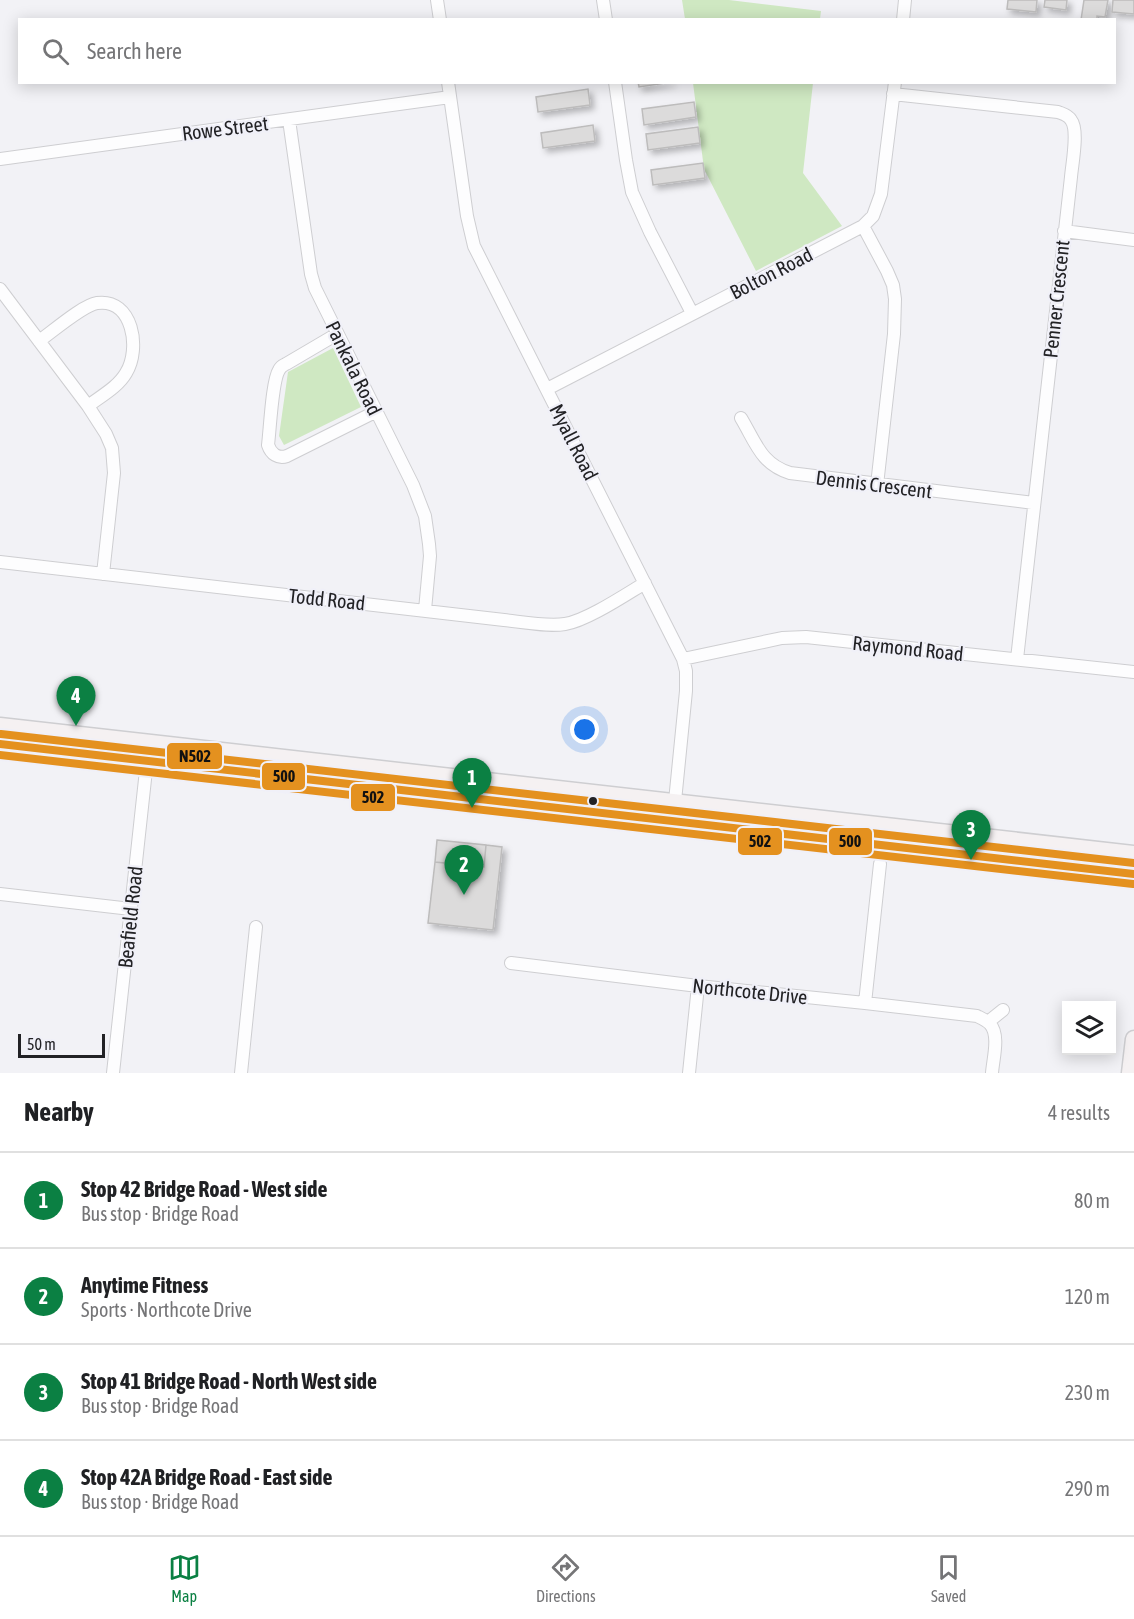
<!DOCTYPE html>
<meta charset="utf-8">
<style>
body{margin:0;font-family:"Asap Condensed",sans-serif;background:#f6f6f6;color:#202124}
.controls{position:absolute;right:18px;bottom:18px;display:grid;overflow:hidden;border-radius:0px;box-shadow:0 3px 15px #0003}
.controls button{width:54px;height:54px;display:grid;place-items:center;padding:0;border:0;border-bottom:2px solid #e0e0e0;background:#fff;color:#202124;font:30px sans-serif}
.scale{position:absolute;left:18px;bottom:15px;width:87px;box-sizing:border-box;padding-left:6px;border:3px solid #222225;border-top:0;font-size:16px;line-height:21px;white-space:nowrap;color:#222225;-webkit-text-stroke:4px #f0f0f8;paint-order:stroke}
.you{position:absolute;left:585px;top:730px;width:21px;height:21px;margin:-15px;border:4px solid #fff;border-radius:50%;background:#1a73e8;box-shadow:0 0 0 9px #1a73e833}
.badge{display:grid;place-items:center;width:39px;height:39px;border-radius:50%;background:#0b8043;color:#fff;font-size:20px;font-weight:700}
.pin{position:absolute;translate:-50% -50px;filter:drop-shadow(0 2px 3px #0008)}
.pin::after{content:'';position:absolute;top:32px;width:21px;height:18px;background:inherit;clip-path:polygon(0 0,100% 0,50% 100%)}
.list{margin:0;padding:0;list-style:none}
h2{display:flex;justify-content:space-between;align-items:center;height:78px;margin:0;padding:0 24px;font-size:26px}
h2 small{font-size:20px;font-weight:400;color:#757577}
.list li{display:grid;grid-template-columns:39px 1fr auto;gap:18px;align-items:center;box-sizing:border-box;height:96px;padding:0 24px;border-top:2px solid #e0e0e0}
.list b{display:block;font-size:22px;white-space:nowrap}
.list p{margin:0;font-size:20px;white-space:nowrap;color:#757577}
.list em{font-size:20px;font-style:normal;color:#757577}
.icon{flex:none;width:33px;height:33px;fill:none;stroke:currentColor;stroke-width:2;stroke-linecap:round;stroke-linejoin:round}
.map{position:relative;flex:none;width:1134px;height:1073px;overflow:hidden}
.search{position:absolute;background:#fff;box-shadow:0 3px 15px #0003;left:18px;right:18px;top:18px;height:66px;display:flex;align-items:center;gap:15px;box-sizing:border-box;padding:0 21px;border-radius:0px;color:#757577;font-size:22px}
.sheet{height:462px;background:#fff}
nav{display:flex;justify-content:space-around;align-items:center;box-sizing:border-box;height:84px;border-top:2px solid #e0e0e0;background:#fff;font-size:16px;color:#757577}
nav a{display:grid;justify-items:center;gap:3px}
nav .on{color:#0b8043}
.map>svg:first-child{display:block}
.green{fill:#cfe8c2}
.building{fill:#dcdbdb;stroke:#bdbcbc;stroke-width:1.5;filter:url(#shadow)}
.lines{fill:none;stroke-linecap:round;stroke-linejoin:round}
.street-casing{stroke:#ceced1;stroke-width:14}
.secondary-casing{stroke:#ceced1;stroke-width:19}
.street{stroke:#fdfdfe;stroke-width:12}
.secondary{stroke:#f5f1f2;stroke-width:16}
.bus-1-casing{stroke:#f0f0f8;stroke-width:12}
.bus-2-casing{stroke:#f0f0f8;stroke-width:12}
.bus-3-casing{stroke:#f0f0f8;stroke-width:12}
.bus-1{stroke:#e4911f;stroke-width:8}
.bus-2{stroke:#e4911f;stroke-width:8}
.bus-3{stroke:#e4911f;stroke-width:8}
.bus-dot{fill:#222225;stroke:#f0f0f8;stroke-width:2}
.labels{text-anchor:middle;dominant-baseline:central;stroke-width:4.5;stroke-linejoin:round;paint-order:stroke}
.street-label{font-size:20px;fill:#222225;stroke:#f0f0f8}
.line-badge{stroke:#f0f0f8;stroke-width:2}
.pale-badge-label{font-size:16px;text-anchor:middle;font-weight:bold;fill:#111}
</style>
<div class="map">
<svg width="1134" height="1073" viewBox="0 0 1134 1073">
<defs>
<filter id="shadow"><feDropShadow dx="4" dy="4" stdDeviation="3" flood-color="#0004"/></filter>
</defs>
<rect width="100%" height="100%" fill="#f2f2f6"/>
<path class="green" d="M682 0H729L821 11 820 19H685Z
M693 83H813L803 173 842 226 756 271 704 169Z
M333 348 361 407 284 445 279 436 288 372Z"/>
<path class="building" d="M1008 0H1037L1036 12 1007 9Z
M1045 0H1067L1066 10 1044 7Z
M1084 0H1108L1105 17 1097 16V20H1081Z
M1113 0H1134V14L1112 12Z
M638 82H672L639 87Z
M588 89 590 105 538 112 536 97Z
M694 102 696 117 644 125 642 109Z
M593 125 595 141 543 148 541 133Z
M698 127 700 143 648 150 646 134Z
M703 163 705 178 653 185 651 170Z
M437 840 486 845 484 867 435 862Z
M486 845 502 847 493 930 428 923 435 862 484 867Z"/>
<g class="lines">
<g class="street-casing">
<path id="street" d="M437 0 440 20
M603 0 606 20
M903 20 905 0
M448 82 467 216 474 246 683 659 686 671V691L675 801
M615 82 626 160 632 192 650 232 692 313
M893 94 1058 112C1063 114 1068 115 1071 120 1079 130 1072 164 1071 177L1017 659
M289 120 311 274 315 288 413 485 425 516 429 544 430 556 425 610
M0 159 450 97
M863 226 887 271 893 285 895 299 894 334 877 485
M1064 231 1134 240
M0 289 88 406 106 434 112 448 114 473 103 574
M337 334 286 364C282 366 281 366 279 370 272 381 270 430 268 445 271 454 278 459 287 456L375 412
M39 341C52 332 83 305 97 303 133 298 141 349 126 373 118 387 101 396 88 406
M547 389 863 226 873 216 881 194 895 82
M741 418C756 443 761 464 790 473L1034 503
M0 562 504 620C522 622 547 627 565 624 586 621 625 595 645 583
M683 659 782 638 806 637 1134 672
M0 894 131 909
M511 963 698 986 865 1003 977 1016C981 1018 986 1020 990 1024 1000 1035 993 1059 992 1073
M865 1003 880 864
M988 1022 1003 1010
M113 1073 147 761
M241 1073 256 927
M689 1073 698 986"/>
</g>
<g class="secondary-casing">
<path id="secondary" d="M0 726 1134 854
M0 744 1134 874
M1130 1073 1134 1039"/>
</g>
<use href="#street" class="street"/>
<use href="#secondary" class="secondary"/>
<g class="bus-1-casing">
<path id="bus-1" d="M0 744 1134 874"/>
</g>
<g class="bus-2-casing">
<path id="bus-2" d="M0 755 1133 884"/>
</g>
<g class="bus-3-casing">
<path id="bus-3" d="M1 734 1134 863"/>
</g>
<use href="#bus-1" class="bus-1"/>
<use href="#bus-2" class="bus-2"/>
<use href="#bus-3" class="bus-3"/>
</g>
<circle class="bus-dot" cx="593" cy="801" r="5"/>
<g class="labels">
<g class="street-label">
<text transform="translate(225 128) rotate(-7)">Rowe Street</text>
<text transform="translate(771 273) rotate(-27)">Bolton Road</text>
<text transform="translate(1056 299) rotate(-84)">Penner Crescent</text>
<text transform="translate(354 368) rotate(64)">Pankala Road</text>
<text transform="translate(574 442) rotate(63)">Myall Road</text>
<text transform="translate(874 484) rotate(7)">Dennis Crescent</text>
<text transform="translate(327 599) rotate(6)">Todd Road</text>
<text transform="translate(908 648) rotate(6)">Raymond Road</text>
<text transform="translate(130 917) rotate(-84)">Beafield Road</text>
<text transform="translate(750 991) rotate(6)">Northcote Drive</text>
</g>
</g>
<g class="line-badge">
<rect x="166" y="742" width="57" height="28" rx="6" fill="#e4911f"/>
<rect x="261" y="762" width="45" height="29" rx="6" fill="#e4911f"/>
<rect x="350" y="783" width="46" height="29" rx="6" fill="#e4911f"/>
<rect x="828" y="827" width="45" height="29" rx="6" fill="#e4911f"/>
<rect x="737" y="827" width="46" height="29" rx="6" fill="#e4911f"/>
</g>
<g class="pale-badge-label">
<text x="195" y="762">N502</text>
<text x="284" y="782">500</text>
<text x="373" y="803">502</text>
<text x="850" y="847">500</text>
<text x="760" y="847">502</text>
</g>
</svg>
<div class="controls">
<button><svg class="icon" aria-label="layers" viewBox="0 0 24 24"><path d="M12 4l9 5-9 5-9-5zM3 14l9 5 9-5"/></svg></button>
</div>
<div class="scale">50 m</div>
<div class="you"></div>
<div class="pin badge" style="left:472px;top:808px">1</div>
<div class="pin badge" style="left:464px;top:895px">2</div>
<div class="pin badge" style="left:971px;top:860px">3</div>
<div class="pin badge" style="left:76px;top:726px">4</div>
<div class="search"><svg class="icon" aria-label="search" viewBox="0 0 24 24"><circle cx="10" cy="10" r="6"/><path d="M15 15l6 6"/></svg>Search here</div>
</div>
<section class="sheet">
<h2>Nearby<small>4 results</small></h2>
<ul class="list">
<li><span class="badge">1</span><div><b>Stop 42 Bridge Road - West side</b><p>Bus stop · Bridge Road</p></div><em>80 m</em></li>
<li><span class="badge">2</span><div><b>Anytime Fitness</b><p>Sports · Northcote Drive</p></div><em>120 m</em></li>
<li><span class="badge">3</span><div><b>Stop 41 Bridge Road - North West side</b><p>Bus stop · Bridge Road</p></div><em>230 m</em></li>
<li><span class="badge">4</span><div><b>Stop 42A Bridge Road - East side</b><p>Bus stop · Bridge Road</p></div><em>290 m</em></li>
</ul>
</section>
<nav>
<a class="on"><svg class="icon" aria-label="map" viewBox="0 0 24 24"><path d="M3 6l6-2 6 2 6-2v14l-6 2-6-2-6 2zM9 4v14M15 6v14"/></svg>Map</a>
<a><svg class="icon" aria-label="directions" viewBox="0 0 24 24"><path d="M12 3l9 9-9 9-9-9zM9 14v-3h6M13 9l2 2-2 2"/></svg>Directions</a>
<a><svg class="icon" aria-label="saved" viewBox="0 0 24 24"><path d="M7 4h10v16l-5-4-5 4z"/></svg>Saved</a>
</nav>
